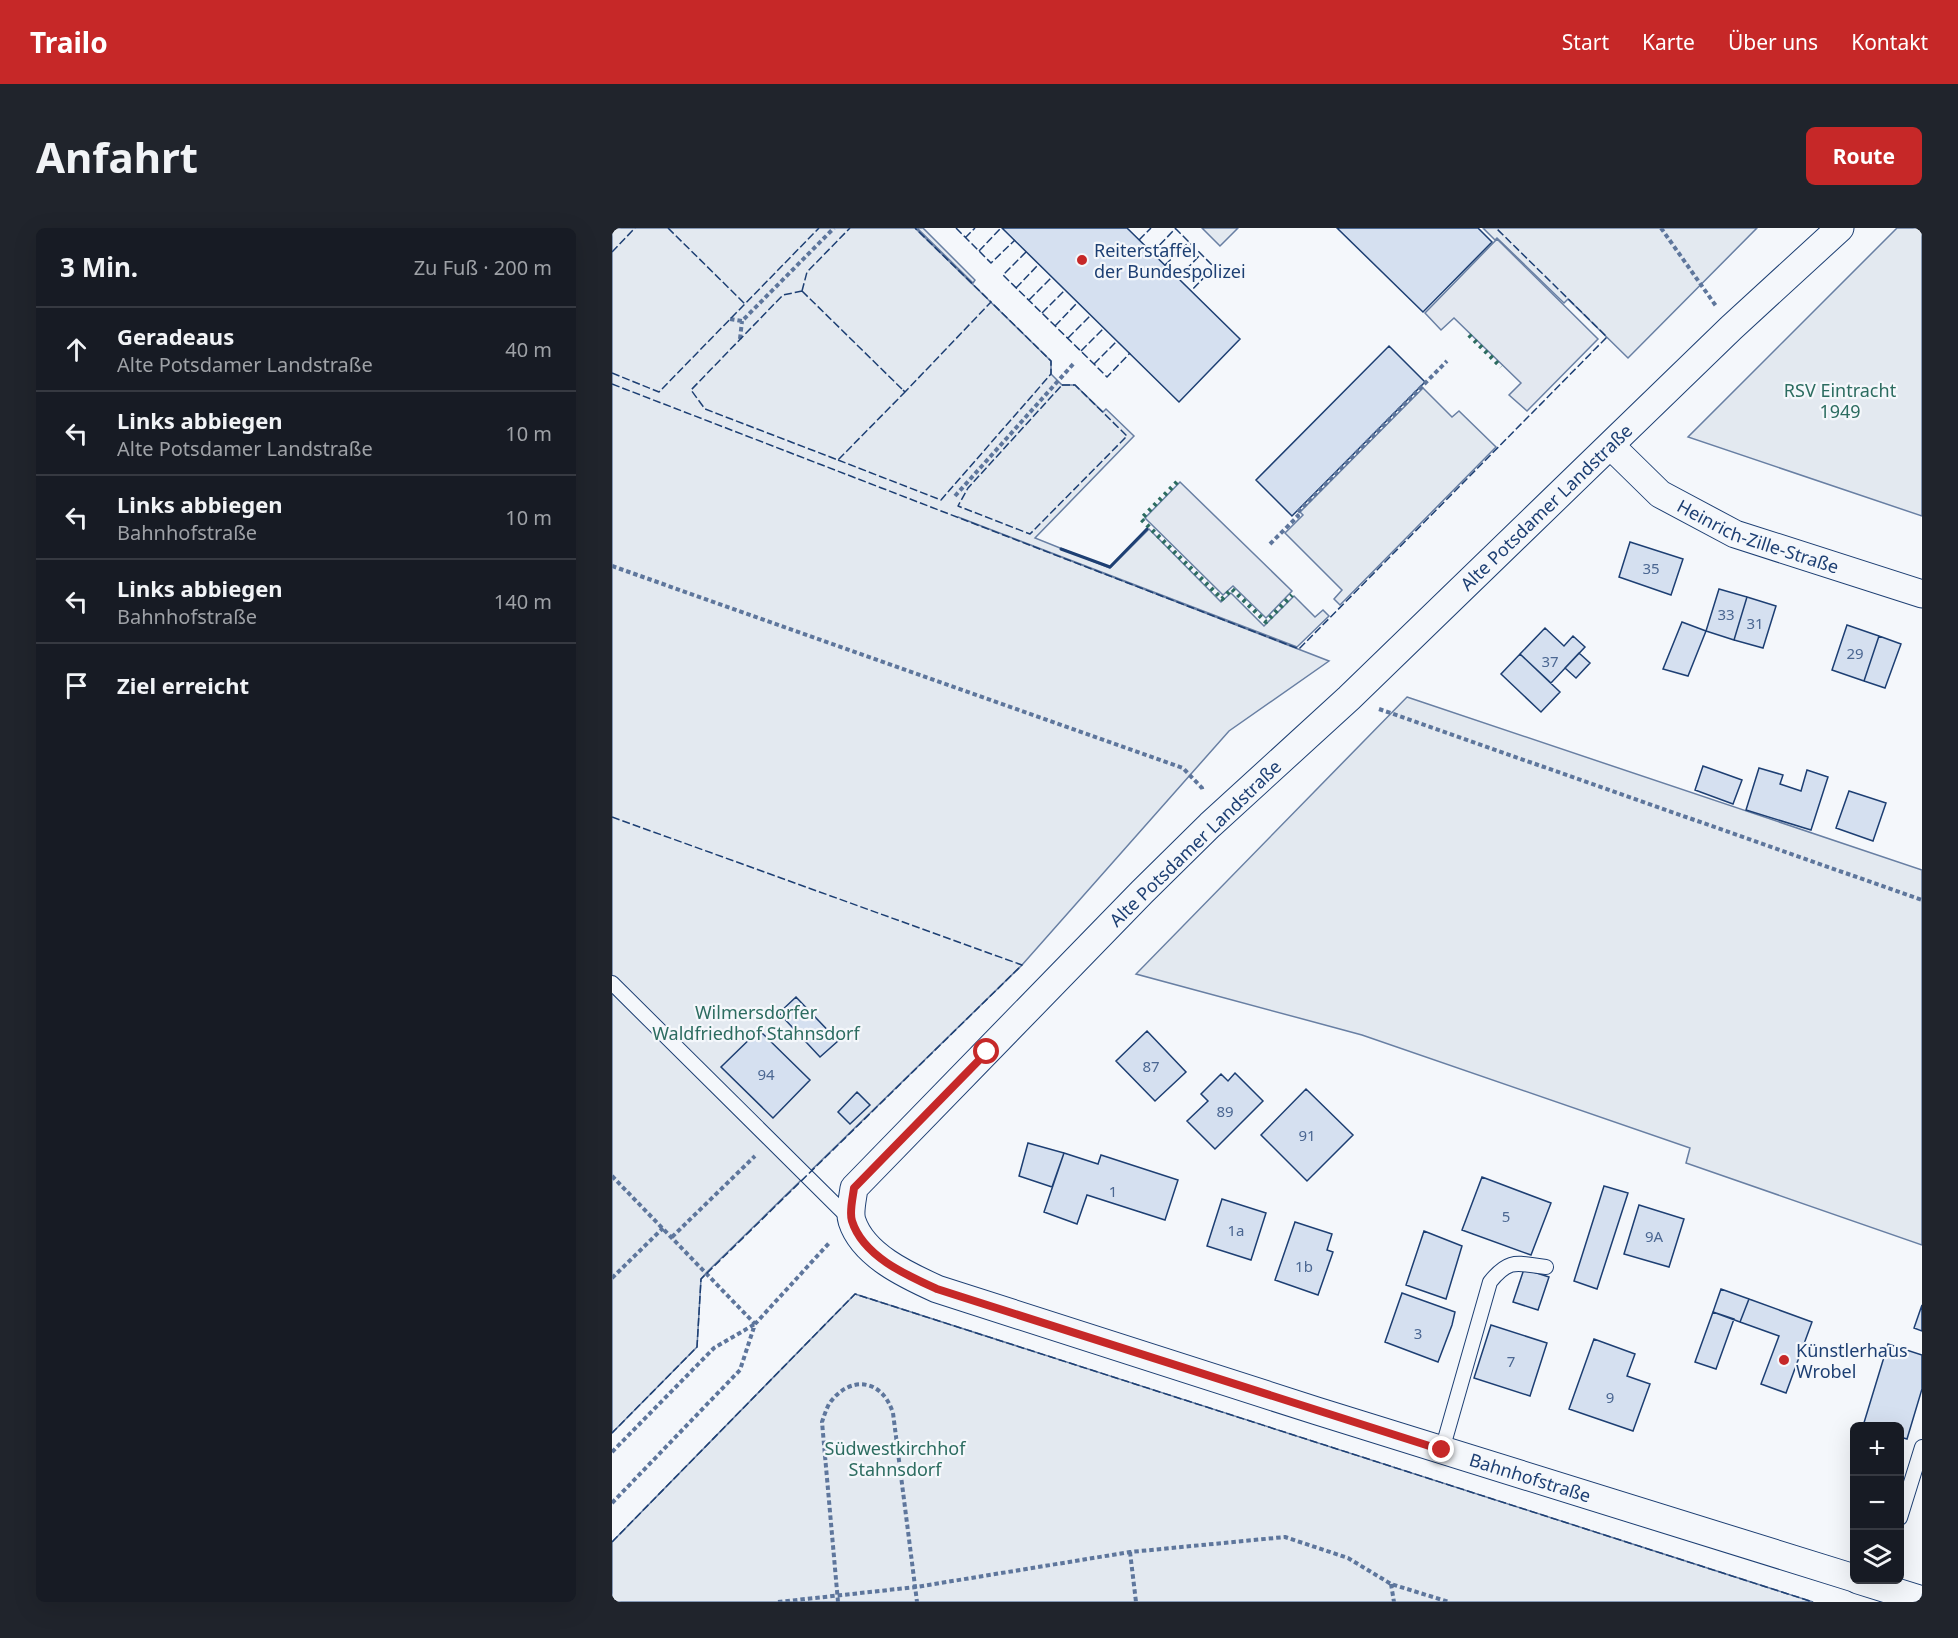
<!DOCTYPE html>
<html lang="de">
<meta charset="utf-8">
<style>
body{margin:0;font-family:"Noto Sans",sans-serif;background:#20242c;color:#f1f3f6}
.controls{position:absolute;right:18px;bottom:18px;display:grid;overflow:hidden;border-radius:9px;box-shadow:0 6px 24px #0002}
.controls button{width:54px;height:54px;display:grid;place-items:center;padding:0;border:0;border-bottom:2px solid #363941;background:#171b24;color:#f1f3f6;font:30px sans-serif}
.stop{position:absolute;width:18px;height:18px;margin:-14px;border:4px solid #c62828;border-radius:50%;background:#fff}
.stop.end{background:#c62828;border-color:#fff;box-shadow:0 2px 6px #0008}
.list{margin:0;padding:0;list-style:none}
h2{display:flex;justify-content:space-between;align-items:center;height:78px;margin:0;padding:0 24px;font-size:26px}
h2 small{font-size:20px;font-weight:400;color:#9ea1a6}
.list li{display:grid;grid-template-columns:39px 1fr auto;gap:18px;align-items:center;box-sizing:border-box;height:84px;padding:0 24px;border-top:2px solid #363941}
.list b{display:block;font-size:22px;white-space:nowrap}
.list p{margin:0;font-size:20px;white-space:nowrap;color:#9ea1a6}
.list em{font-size:20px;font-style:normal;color:#9ea1a6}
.icon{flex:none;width:33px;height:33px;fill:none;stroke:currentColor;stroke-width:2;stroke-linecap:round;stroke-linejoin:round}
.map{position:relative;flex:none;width:1310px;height:1374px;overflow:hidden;border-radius:9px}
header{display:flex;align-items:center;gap:36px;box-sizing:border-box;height:84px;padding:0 30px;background:#c62828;color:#fff}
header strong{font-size:28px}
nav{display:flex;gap:33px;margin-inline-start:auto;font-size:21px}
.intro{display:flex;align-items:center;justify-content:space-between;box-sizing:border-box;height:144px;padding:0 36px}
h1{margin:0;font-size:42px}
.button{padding:15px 27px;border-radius:9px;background:#c62828;color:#fff;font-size:21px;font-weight:700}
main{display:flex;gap:36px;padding:0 36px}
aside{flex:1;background:#171b24;border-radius:9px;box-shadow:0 6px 24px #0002}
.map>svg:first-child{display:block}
.green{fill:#e3e9f0;stroke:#687fa3;stroke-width:1.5}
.parking{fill:#e3e8f0;stroke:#687fa3;stroke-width:1.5}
.building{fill:#d5e0f0;stroke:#1d3f73;stroke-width:1.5}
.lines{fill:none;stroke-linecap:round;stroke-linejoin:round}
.lane-casing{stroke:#1d3f73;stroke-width:16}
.street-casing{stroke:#1d3f73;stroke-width:29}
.path{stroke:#5e769c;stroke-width:4;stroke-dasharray:4.5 3;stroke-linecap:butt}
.lane{stroke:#f4f7fb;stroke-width:14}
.street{stroke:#f4f7fb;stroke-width:27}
.hedge{stroke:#2c6c60;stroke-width:4.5;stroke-dasharray:3 4.5;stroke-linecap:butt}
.fence{stroke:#1d3f73;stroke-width:1.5;stroke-dasharray:8 3;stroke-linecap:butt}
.wall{stroke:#1d3f73;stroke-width:3}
.route{stroke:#c62828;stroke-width:8}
.poi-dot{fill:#c62828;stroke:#f4f7fb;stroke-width:2}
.labels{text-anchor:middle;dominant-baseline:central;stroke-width:4.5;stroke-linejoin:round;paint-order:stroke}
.number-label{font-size:15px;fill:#4b6792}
.poi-label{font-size:18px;fill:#1d3f73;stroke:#f4f7fb;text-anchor:start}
.park-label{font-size:18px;fill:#2c6c60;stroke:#f4f7fb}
.street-label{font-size:18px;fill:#1d3f73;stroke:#f4f7fb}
</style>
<header>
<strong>Trailo</strong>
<nav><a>Start</a><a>Karte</a><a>Über uns</a><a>Kontakt</a></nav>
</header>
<div class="intro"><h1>Anfahrt</h1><a class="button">Route</a></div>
<main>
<aside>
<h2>3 Min.<small>Zu Fuß · 200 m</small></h2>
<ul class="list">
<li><svg class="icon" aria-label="ahead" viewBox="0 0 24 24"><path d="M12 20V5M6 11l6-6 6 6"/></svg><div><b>Geradeaus</b><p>Alte Potsdamer Landstraße</p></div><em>40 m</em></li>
<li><svg class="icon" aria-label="left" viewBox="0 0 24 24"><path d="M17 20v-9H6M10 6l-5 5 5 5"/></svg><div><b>Links abbiegen</b><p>Alte Potsdamer Landstraße</p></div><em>10 m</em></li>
<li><svg class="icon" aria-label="left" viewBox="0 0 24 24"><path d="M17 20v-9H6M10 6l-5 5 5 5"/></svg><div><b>Links abbiegen</b><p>Bahnhofstraße</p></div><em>10 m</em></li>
<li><svg class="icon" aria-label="left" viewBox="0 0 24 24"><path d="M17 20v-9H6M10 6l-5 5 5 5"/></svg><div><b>Links abbiegen</b><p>Bahnhofstraße</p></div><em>140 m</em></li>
<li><svg class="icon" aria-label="arrive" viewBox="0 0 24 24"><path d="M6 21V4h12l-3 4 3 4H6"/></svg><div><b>Ziel erreicht</b></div></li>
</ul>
</aside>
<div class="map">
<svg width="1310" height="1374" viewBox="0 0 1310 1374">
<rect width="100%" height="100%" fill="#f4f7fb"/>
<path class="green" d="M0 0H303L439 133V146L450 157H463L491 184 494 181 522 208 423 310 498 340 537 301 609 374 619 365 652 398 682 368 703 389 711 382 717 388 685 419 346 289 717 433 617 503 410 737 95 1044 89 1051 85 1119 0 1205Z
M305 0H311L363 52 361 55Z
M590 0H626L608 18Z
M871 0H1145L1016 130 956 71 952 75 885 10 883 12Z
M1285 0H1310V288L1076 209Z
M811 160 840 189 847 183 884 219 728 377 722 371 730 362 673 305 691 287 688 284Z
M795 469 1310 642V1017L1074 935 1078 920 750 807 524 746Z
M243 1066 1201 1374H0V1314Z"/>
<path class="parking" d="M885 11 986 111 915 183 897 167 909 155 842 90 829 102 813 85Z
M568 254 680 363 654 390 621 358 611 367 533 290Z"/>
<path class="building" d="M390 0H515L628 111 567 174Z
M725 0H866L880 14 811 84Z
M777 118 813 154 680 288 644 252Z
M1018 314 1071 331 1059 367 1007 349Z
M1107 361 1135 369 1122 412 1094 403Z
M1135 369 1164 378 1151 420 1122 412Z
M1070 394 1094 403 1076 448 1051 441Z
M1235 397 1267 408 1252 453 1220 442Z
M933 400 952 418 961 408 973 419 939 455 908 426Z
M1267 408 1289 416 1273 460 1252 453Z
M967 425 978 435 964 450 953 440Z
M908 426 948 464 929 484 889 446Z
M1091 538 1130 552 1121 576 1083 562Z
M1147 540 1171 547 1168 556 1189 563 1195 542 1216 549 1199 602 1134 582Z
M1237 563 1274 575 1261 613 1224 600Z
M184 769 226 813 208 829 167 785Z
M147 802 198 852 161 890 109 839Z
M535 803 574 844 543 873 504 833Z
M623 845 651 873 603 921 575 893 596 873 589 866 609 846 616 853Z
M694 861 741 907 695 953 649 907Z
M245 864 258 877 238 896 226 884Z
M416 915 452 925 440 959 407 948Z
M452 925 486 936 489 927 566 952 553 992 475 967 465 996 432 984Z
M870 949 939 975 919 1027 850 1002Z
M992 958 1016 965 985 1061 962 1053Z
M610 971 654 985 639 1032 595 1018Z
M1027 977 1072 991 1057 1039 1012 1026Z
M683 994 720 1006 715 1022 721 1024 706 1067 663 1052Z
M812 1003 850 1018 834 1071 794 1057Z
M912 1041 937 1049 926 1082 901 1074Z
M1109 1061 1137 1071 1128 1094 1101 1084Z
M790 1065 843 1084 840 1097 826 1134 773 1114Z
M1137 1071 1200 1094 1174 1165 1149 1156 1167 1108 1128 1094Z
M1310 1077V1103L1302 1100Z
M1101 1084 1122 1091 1104 1141 1083 1134Z
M879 1097 935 1115 918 1168 862 1150Z
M982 1111 1023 1126 1015 1148 1038 1156 1021 1203 957 1181Z
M1276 1116 1310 1127V1161L1295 1211 1288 1209V1198H1251Z"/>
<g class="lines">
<g class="lane-casing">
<path id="lane" d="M0 755 237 990
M830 1222 878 1054C898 1029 906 1036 934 1039
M1288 1290 1310 1219"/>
</g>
<g class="street-casing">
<g id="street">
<path id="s1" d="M1228 0 1119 100 737 470 598 597 530 664 242 960C241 969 237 984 240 993 251 1027 294 1047 325 1061L705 1183 1242 1350"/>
<path id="s2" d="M999 218 1048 266 1123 306 1310 366"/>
<path d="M1246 1352 1310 1372"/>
</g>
</g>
<path class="path" d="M1049 0 1104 78
M118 91 130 93 222 0
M128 111 130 93
M343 268 463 134
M658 316 686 288 684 286 835 133
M0 338 571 540 590 560 591 564
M767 481 1310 672
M0 948 143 1096
M60 1009 143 928
M0 1050 51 1000
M0 1224 102 1120 143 1096
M0 1275 128 1142 143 1096 218 1014
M518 1324 524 1374
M779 1356 782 1374
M166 1374 304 1359 518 1324 673 1309 736 1330 779 1356 837 1374
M226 1374 210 1194C212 1188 214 1182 217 1176 237 1147 270 1150 281 1185L305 1374"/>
<use href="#lane" class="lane"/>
<use href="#street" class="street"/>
<path class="hedge" d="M857 107 889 139
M565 254 529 291 610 371 620 361 654 394 680 367"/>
<path class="fence" d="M56 0 133 76
M344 0 379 35 403 12
M563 0 602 39 579 63
M353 10 363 0
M527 12 539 0
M367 23 389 0
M0 24 23 0
M414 24 391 47 482 136 495 149 518 125
M540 25 563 1
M553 37 577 14
M566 50 589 26
M404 60 427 36
M190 63 293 164 226 232 93 181 79 162 171 67Z
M190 63 195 44 238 0
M417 72 440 49
M430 85 453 62
M443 98 466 74
M456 110 479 87
M469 123 492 100
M482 136 505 113
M0 145 47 164 207 0
M0 156 687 421 995 109 884 0
M450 157H463L515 208 418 306 346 278 356 260Z
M291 162 293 164 379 74 303 0
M226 232 329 272 439 146V133L379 74
M0 589 410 737 89 1051 85 1119 0 1205
M0 1314 243 1066 1201 1374"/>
<path class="wall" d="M449 321 498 339 535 301"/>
</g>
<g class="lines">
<path class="route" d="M375 824 242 960C241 969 237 984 240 993 251 1028 294 1047 325 1061L830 1222"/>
</g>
<g class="poi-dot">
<circle cx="470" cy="32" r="6"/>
<circle cx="1172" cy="1132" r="6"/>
</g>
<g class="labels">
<g class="number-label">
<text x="1039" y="340">35</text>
<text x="1114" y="386">33</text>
<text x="1143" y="395">31</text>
<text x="1243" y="425">29</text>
<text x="938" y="433">37</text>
<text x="539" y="838">87</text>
<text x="154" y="846">94</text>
<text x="613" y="883">89</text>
<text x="695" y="907">91</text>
<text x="501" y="963">1</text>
<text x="894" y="988">5</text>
<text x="624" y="1002">1a</text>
<text x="1042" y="1008">9A</text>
<text x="692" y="1038">1b</text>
<text x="806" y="1105">3</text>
<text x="899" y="1133">7</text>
<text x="998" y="1169">9</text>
</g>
<g class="poi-label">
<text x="482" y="22">Reiterstaffel<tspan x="482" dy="21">der Bundespolizei</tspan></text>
<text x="1184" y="1122">Künstlerhaus<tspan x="1184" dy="21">Wrobel</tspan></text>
</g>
<g class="park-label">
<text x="1228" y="162">RSV Eintracht<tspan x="1228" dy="21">1949</tspan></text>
<text x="144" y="784">Wilmersdorfer<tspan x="144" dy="21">Waldfriedhof Stahnsdorf</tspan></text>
<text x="283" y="1220">Südwestkirchhof<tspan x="283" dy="21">Stahnsdorf</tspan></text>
</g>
<g class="street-label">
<text transform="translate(934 279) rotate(-44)">Alte Potsdamer Landstraße</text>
<text stroke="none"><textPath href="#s2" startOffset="176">Heinrich-Zille-Straße</textPath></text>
<text transform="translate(583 615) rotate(-44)">Alte Potsdamer Landstraße</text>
<text stroke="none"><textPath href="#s1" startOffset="2144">Bahnhofstraße</textPath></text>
</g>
</g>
</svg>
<div class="controls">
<button>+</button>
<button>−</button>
<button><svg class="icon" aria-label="layers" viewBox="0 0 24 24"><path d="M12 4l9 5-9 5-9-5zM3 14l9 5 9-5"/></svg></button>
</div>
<div class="stop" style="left:375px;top:824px"></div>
<div class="stop end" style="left:830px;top:1222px"></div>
</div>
</main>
